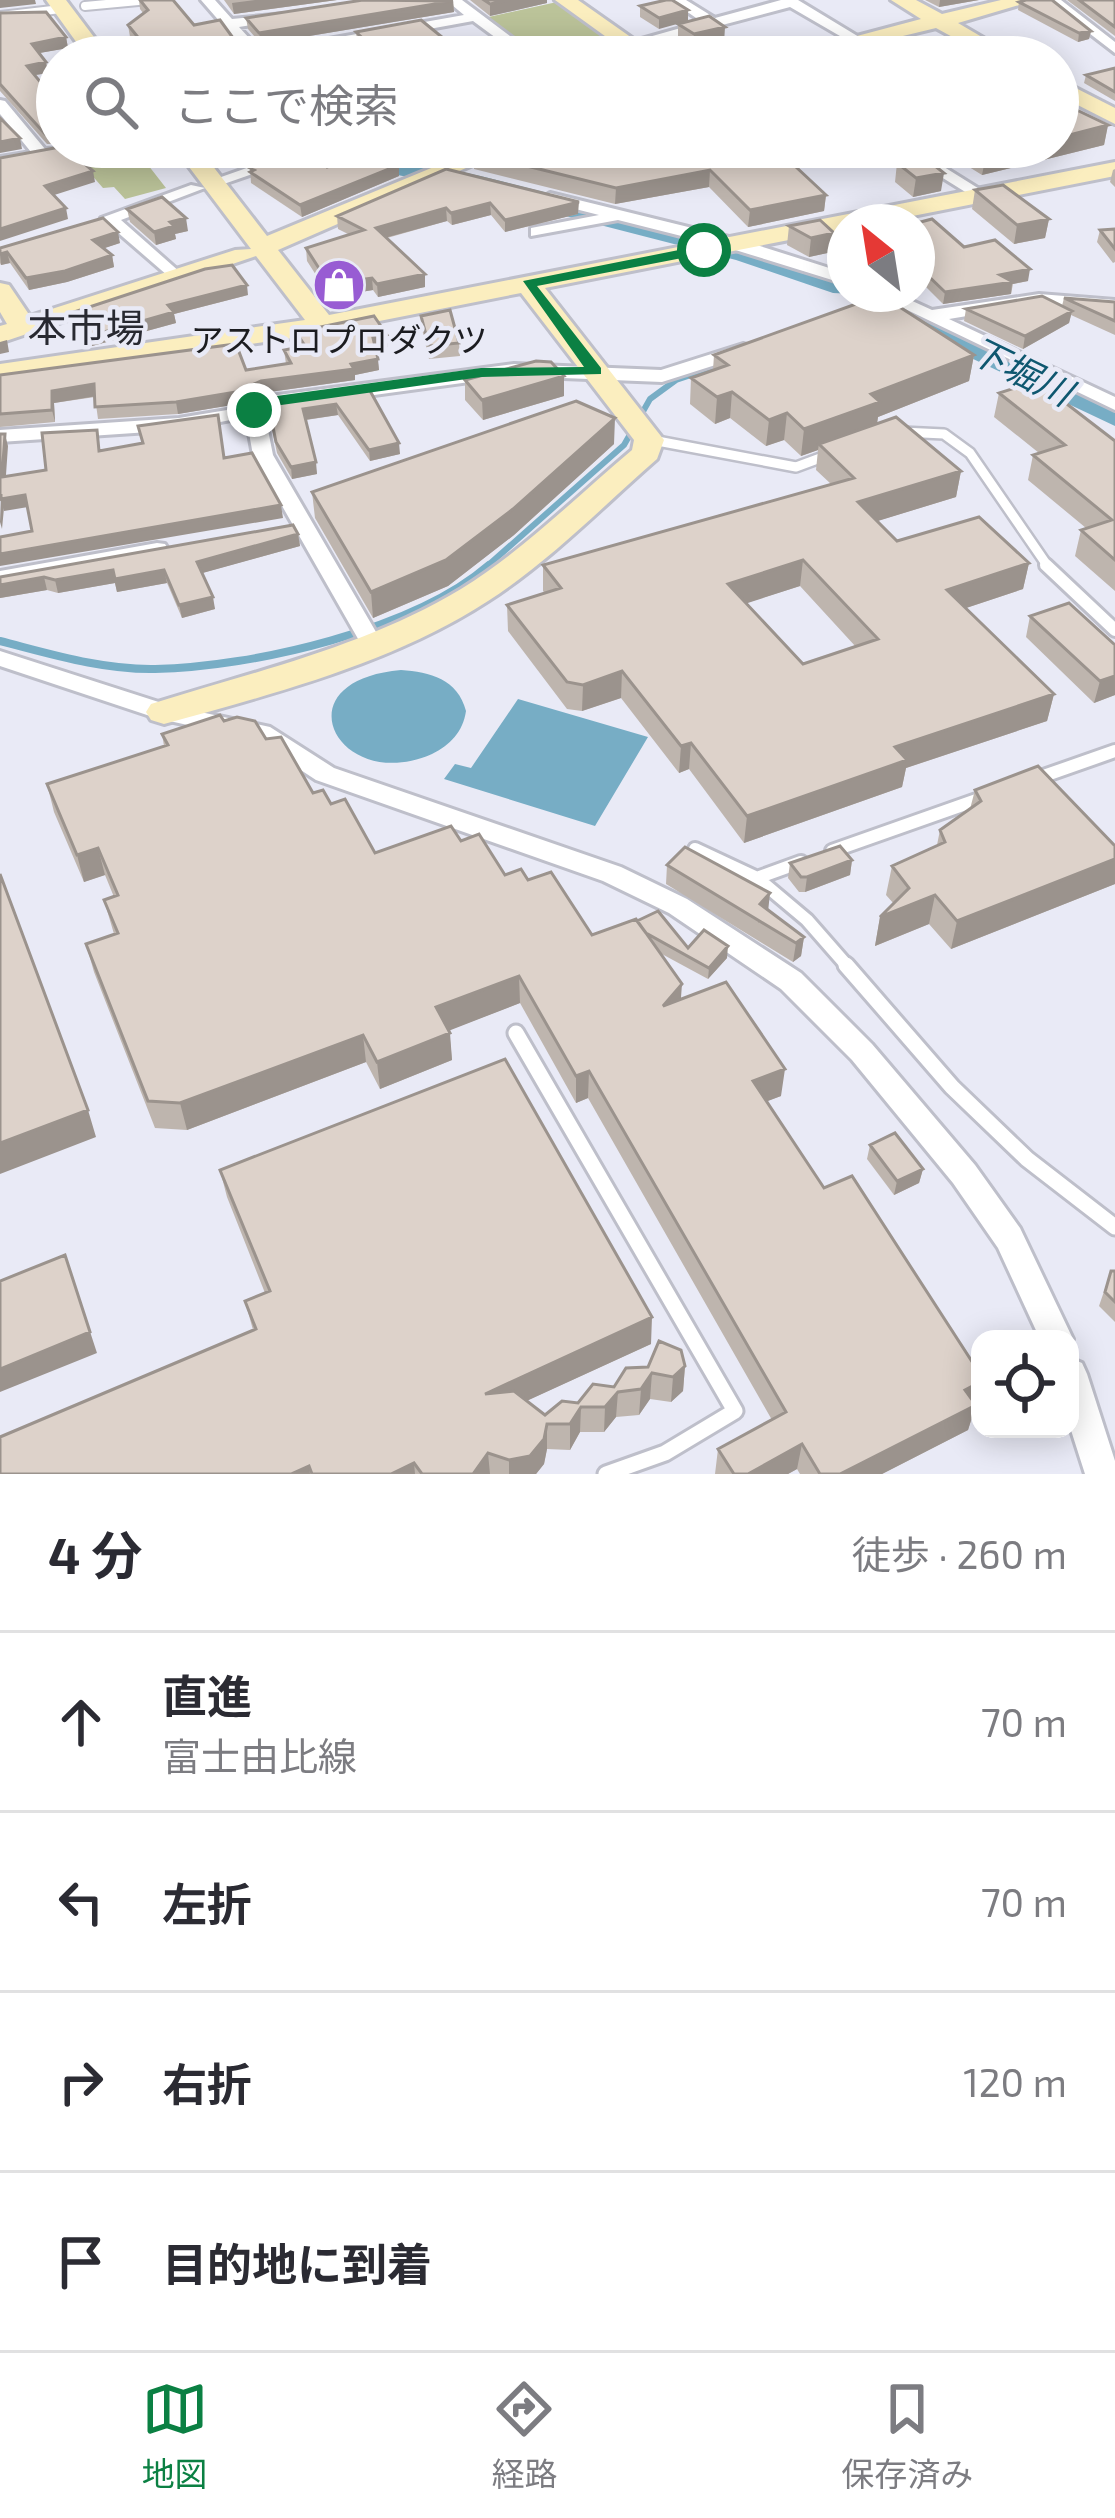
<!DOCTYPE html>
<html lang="ja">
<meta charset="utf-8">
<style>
body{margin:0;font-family:"Exo 2","Noto Sans JP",sans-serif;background:#f2f2f3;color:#2b2b33}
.controls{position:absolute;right:36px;bottom:36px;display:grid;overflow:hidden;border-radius:24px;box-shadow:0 6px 30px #0003}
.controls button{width:108px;height:108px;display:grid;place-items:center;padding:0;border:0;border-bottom:3px solid #e1e1e2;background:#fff;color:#2b2b33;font:60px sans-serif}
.compass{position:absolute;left:827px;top:204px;width:108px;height:108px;border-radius:50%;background:#fff;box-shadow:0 6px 30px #0003;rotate:330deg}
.stop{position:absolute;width:36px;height:36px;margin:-27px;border:9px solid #0b8043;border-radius:50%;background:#fff}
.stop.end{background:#0b8043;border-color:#fff;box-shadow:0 3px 12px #0008}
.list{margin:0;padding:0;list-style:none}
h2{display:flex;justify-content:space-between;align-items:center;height:156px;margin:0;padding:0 48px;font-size:51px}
h2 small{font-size:39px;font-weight:400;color:#7c7c81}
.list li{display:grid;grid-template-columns:78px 1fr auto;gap:36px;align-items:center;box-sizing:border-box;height:180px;padding:0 48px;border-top:3px solid #e1e1e2}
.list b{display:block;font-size:45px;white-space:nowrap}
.list p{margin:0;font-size:39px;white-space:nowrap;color:#7c7c81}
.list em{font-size:39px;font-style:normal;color:#7c7c81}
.icon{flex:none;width:66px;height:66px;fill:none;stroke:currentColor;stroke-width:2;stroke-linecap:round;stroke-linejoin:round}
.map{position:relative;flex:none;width:1115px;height:1474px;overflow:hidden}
.search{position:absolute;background:#fff;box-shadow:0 6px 30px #0003;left:36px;right:36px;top:36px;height:132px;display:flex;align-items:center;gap:30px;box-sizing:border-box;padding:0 42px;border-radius:66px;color:#7c7c81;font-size:45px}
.sheet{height:876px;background:#fff}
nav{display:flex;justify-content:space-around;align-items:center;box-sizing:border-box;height:168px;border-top:3px solid #e1e1e2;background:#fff;font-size:33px;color:#7c7c81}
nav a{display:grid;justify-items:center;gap:6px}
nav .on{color:#0b8043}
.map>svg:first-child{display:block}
.green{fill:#bbc399}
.water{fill:#77adc5}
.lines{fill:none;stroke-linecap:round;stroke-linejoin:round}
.stream-far1{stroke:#77adc5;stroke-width:6}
.stream{stroke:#77adc5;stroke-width:8}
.river{fill:#77adc5;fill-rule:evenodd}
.lane-far3-casing{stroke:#bebfca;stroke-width:12}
.lane-far2-casing{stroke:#bebfca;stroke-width:14}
.lane-far1-casing{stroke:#bebfca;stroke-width:18}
.lane-casing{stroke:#bebfca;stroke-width:21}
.street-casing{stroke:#bebfca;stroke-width:6}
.secondary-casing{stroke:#bebfca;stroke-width:6}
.lane-far3{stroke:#fff;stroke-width:8}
.lane-far2{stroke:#fff;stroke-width:9}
.lane-far1{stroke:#fff;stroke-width:12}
.lane{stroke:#fff;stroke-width:15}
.street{fill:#fff;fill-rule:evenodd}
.secondary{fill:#fbeebf;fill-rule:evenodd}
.wall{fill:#beb5ae;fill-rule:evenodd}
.shaded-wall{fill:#9b938d}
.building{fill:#ddd2ca;stroke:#9b938d;stroke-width:3;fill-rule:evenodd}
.route{fill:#0b8043}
.labels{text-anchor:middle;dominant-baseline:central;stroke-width:9;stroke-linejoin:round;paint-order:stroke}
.far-poi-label{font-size:33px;fill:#1b1c20;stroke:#e9eaf6}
.far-water-label{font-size:36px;font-style:italic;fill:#0e576f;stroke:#e9eaf6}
.far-quarter-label{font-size:39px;fill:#282931;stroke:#e9eaf6}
</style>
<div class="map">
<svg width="1115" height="1474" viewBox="0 0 1115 1474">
<rect width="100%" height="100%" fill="#e9eaf6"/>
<path class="green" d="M557 2 615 44C545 68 540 58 484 18Z
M112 147H134L166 188 125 199 114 187 103 188 82 164 38 159Z"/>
<path class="water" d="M401 670C430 672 458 679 466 711 463 732 450 745 432 754 339 795 277 681 401 670Z
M518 699 648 737 595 826 444 779 455 764 471 768Z"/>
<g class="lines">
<path class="stream-far1" d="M485 568 624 445 650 399 676 380 721 365"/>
<path class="stream" d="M0 641C51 654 102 670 155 669 253 667 414 630 489 565"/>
<path class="river" d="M277 147C378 147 471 174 568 198 661 222 754 245 845 275V294H853L833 293 736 260 429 181 282 153Z
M854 294H889L1115 401V426L857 304Z"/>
<g class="lane-far3-casing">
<path id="lane-far3" d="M85 6 149 0
M0 16 61 9
M341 41 356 57"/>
</g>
<g class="lane-far2-casing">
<path id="lane-far2" d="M902 432 944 434 970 453 1049 568
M652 440 796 467 831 454"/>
</g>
<g class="lane-far1-casing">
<path id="lane-far1" d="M1046 565 1115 630
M1035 779 1115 751
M695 849 757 878 807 920 849 968
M832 851 988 796
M757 878 801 862"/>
</g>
<g class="lane-casing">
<path id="lane" d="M846 965 952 1087 1027 1159 1115 1227
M516 1033 735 1411 665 1453 606 1474"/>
</g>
<g class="street-casing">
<path id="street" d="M201 0H215L232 19 284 14V20L239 27 261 51 464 15 446 0H462L538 57H522L473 21 276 57H245L248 54Z
M670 0H686L715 18 781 0H798L864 40 852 43 790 7 601 57H578L702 22Z
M1046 0H1061L1115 42V53Z
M0 100 5 101 45 149 92 147 0 167V157L31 152 0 114Z
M306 147H330L218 186 204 183Z
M427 147H448L475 161 461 164Z
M893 147H912L989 195 975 198Z
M191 185 205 188 121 220 181 273 184 277 175 282 101 218Z
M550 193 741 240 845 273V284L729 248 618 220 531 236V228L599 215 544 201 542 198Z
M874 294H897L932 310 1039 294 1115 300V310L1039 304 949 319 1115 397V410Z
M743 344 750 346V354L662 382 514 376 264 410 273 455 383 644 372 651 361 644 253 455 246 417 179 430 0 442V430L179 418 239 408 263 397 514 364 661 370Z
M157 543 165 544 168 549 165 554 0 585V571Z
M0 651 168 705 270 727 334 768 621 867 687 899 801 973 872 1044 975 1165 1020 1228 1073 1339 1070 1346V1339H1040L998 1248 953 1183 852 1060 781 989 669 913 603 881 316 780 255 740 156 718 0 666Z
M1070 1358 1082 1363 1087 1374 1115 1461V1474H1085L1070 1427Z"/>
</g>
<g class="secondary-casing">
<path id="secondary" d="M46 0H66L109 57H87Z
M555 0H578L659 57H634Z
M891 0H916L942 14 1001 0H1036L958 23 1016 57H989L936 28 816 57H778L921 19Z
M1058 79 1115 108V124L1058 95Z
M174 147H198L267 236 482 147H514L278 250 329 315 1115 162V176L882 222H845V229L545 288 664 440 657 459C602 507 550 561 488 601 393 663 273 694 164 724L151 720 146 712 151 704C256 671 367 646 461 589 524 550 576 497 632 450L634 440 521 293 293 338 0 380V364L305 320 256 256 0 343V326L7 324 0 312V283L9 285 30 316 235 250 251 249Z"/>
</g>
<use href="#lane-far3" class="lane-far3"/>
<use href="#lane-far2" class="lane-far2"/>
<use href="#lane-far1" class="lane-far1"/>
<use href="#lane" class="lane"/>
<use href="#street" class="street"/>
<use href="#secondary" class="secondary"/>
</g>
<path class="wall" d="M139 0 194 25 238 53 219 57H139L135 54 134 42 130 37 128 25 143 13 140 9Z
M224 0H337L234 14Z
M470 0H547V3L490 16Z
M666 0 659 29 640 17V6Z
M925 0H979L939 7Z
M1067 0H1115V36Z
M453 1 454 12 261 44 248 29 246 18Z
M1019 2 1091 31 1089 39 1078 42 1018 10Z
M0 13 66 37 68 48 39 53 46 62 48 73 35 75 57 102V144H47L0 91Z
M678 24 724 44 693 51 678 41Z
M356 32 465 56 521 57H368L358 47Z
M1115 68V101L1084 83 1086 75Z
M1108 125 1104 145 982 175 937 147H1058Z
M205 147H277L278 152 233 168Z
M372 147H401L384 155Z
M697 147H854L793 164 826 195 824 211 748 227 709 187 615 204 474 169V153L637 160Z
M897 163 941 191 913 197 895 182Z
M399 165V176L302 217 251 183 250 168Z
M446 169 578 214 505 232 491 215 452 225 447 221 387 238 425 274V287L378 297 373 290 330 297 307 261 306 248 350 235 338 229 337 216Z
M1115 169V187L1110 182 1113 170Z
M975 190 1049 219 1045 238 1014 244 972 209Z
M127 209 188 231 175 234 176 239 156 245 130 222Z
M917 223 964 247 1028 281 1013 284 1011 294 943 304 917 278Z
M789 226 834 233 832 252 809 257 787 245Z
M1115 229V262L1113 263 1097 242 1100 230Z
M120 243 104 248 112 255 114 267 67 282 29 290 10 263 1 265 0 263V248Z
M248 295 174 314 176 323 92 346 73 323 71 313Z
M1064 298 1115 302V335L1071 315 1069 323 1023 349 964 321 966 309 1062 306Z
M421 316 459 343 460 356 429 359 422 329Z
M296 332 387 335 388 347 376 349 379 370 355 375V380L262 393 238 404 178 414 98 419 95 397 54 403 55 422 0 427V375L246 370 286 364 284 350 299 347Z
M714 355H974L969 381 878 417 877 424 961 471 956 497 877 521 897 541 1029 563 1023 589 966 608 1054 694 1047 721 906 768 902 787 744 843 689 769 679 773 621 698 582 711 567 709 508 631 507 605 545 593 543 591V565L831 484 816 470 818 450 801 456 784 440 766 446 730 418 715 424 690 404 691 378 713 370ZM800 586 856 647 803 664 746 603Z
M465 380 564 396 483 420 465 400Z
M369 389 400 454 370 461 338 415 306 420 317 474 292 479 277 453 269 414Z
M999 393 1115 441V591L1075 556 1081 530 1086 528 1028 480 1033 455 1039 453 994 417Z
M614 444 514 535 448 586 373 618 315 518 312 492Z
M298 534 300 546 202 573 215 609 182 618 167 583 117 592 115 583 58 593 47 590 0 598V577Z
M1030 616 1115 645V695L1094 703 1026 637Z
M224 721 266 739 313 793 331 804 375 853 461 841 505 875 528 880 592 935 636 919 688 948 727 958 708 979 660 953 681 999 781 1096 767 1101 824 1188 980 1374V1392L968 1430 882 1474H800L797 1469 788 1474H715L718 1449 772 1420 588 1098 576 1103 520 1003 449 1030 452 1060 380 1089 366 1062 187 1130 155 1128 94 972 86 944 114 934 104 900 114 897 105 875 84 882 54 812 47 784 164 746 162 734Z
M975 790 1115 846V884L951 949 929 924 875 946 880 917 894 904 886 895 892 866 937 845 940 830 970 809Z
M852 860 850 875 805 892H799L788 878 790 863Z
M667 865 768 910 804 937 801 956 793 962 666 884Z
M870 1145 923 1169 919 1183 894 1195 867 1159Z
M220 1170 651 1344 526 1401 545 1415 578 1403 614 1387 626 1368 685 1366 683 1391 671 1402 650 1399 639 1415 616 1417 604 1432H580L570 1450 547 1449 544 1464 536 1474H0L253 1330 245 1301 265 1293 227 1197Z
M1111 1271H1115V1322L1099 1306Z"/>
<path class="shaded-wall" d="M0 0H35L36 4 0 8Z
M255 0H337L234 14 232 3Z
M510 0H547V3L490 16V4Z
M940 0H979L939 7Z
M453 1 454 12 261 44 259 33Z
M688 10V21L659 29V18Z
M725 27 724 44 693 51 694 34Z
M1091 31 1089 39 1078 42 1079 33Z
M66 37 68 48 34 54 32 44Z
M236 42 238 53 219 57H204L203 48Z
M46 62 48 73 29 76 27 66Z
M1108 125 1104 145 982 175 986 155 1020 147H1058V138Z
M20 138 22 149 0 153V142Z
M259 147H277L278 152 233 168 231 157Z
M384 147H401L384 155Z
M799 147H854L779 169 780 152Z
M399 165V176L302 217 300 205Z
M710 170 709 187 615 204 616 188Z
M93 171 95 182 48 197 45 186Z
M944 173 941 191 913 197 916 178Z
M826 195 824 211 748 227 750 210Z
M579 202 578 214 505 232V220Z
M490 203 491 215 452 225 451 213Z
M66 208 68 219 0 241V229Z
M446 208 447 221 377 240 376 228Z
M186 218 188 231 175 234 176 239 156 245 154 232 170 222Z
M1049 219 1045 238 1014 244 1017 225Z
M118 232 120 243 96 251 93 240Z
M834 233 832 252 809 257 811 238Z
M7 252 10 263 1 265 0 254Z
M112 255 114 267 67 282 29 290 26 278Z
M1030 269 1028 281 1012 284 1011 294 943 304 945 292 1000 275Z
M425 274V287L378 297 377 284Z
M372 278 373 290 330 297 329 284Z
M247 285 248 295 174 314 176 323 92 346 90 336 168 305Z
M1072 311 1069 323 1023 349 1025 336Z
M387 335 388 347 374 350 373 338Z
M7 340 9 352 0 354V342Z
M974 355 969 381 878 417 876 429 819 444 818 450 801 456 804 429 871 394Z
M378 359 379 370 355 375V380L262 393 238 404 178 414 176 402 261 381Z
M564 376V396L483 420 482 400Z
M94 384 97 396 54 403 55 422 52 410V391Z
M732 392 730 418 715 424 717 397Z
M336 404 338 415 304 420 303 409Z
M787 413 784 440 766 446 769 420Z
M615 418 614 444 514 535 448 586 373 618 371 592Z
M5 434 8 446 5 489 2 477Z
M399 443 400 454 370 461 369 450Z
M316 462 317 474 292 479 291 467Z
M961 471 956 497 855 528 858 502Z
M1 494 25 495 28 507 4 511V508L2 529 0 522Z
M281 505 283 518 0 566V554Z
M298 534 300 546 199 574 197 562Z
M803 560 800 586 726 610 728 584Z
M1029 563 1023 589 942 616 947 590Z
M113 570H164L167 583 117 592 115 583 58 593 55 580Z
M44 577 47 590 0 598V585Z
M213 597 215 609 182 618 179 605Z
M622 671 621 698 582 711 583 685Z
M1115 676V695L1094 703 1100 681Z
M1054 694 1047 721 906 768 902 787 744 843 747 816 895 747Z
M691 743 689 769 679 773 681 746Z
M98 848 105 875 84 882 77 855Z
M1115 859V884L951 949 957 921Z
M852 860 850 875 805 892 807 877Z
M770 893 768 912 758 923 760 904Z
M935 895 929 924 875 946 880 917Z
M804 937 801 956 793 962 796 943Z
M728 946 727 958 708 979 709 968Z
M519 976 520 1003 438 1035 436 1007Z
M682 984 680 1011 663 1006Z
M450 1033 452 1060 380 1089 377 1062Z
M363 1035 366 1062 187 1130 180 1103Z
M785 1069 781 1096 750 1108 753 1081Z
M589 1071 588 1098 576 1103V1076Z
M88 1110 96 1137 0 1174V1143Z
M923 1169 919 1183 894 1195 897 1181Z
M65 1255 97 1353 0 1392V1369Z
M652 1317 651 1344 487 1419 485 1394Z
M685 1366 683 1391 671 1402 673 1377Z
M652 1373 650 1399 639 1415 641 1389Z
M980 1382V1392L968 1430 882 1474H840L965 1390Z
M618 1392 616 1417 604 1432 605 1407Z
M581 1407 580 1432 570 1450V1424Z
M547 1424V1449L544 1464 536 1474H509V1460Z
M802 1444 797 1469 788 1474H748Z
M488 1453 490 1474H473Z
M414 1463 415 1474H391Z
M309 1466 310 1474H291Z"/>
<path class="building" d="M140 0H173L194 25 220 20 236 42 203 48 211 57H148L134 42 141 41 128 25 148 10Z
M363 0 453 1 259 33 246 18Z
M484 0H510L490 4Z
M666 0H672L688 10 659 18 640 6Z
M1026 0H1052L1091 31 1079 33 1019 2Z
M1079 0H1115V27Z
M46 12 66 37 32 44 46 62 27 66 57 102V133L45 134 0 84V13Z
M709 16 725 27 694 34 678 24Z
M421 20 465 56 506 47 521 57H383L356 32Z
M1115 68V92L1086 75Z
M1058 101 1108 125 1058 138Z
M0 118 20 138 0 142Z
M60 147H65L93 171 45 186 66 208 0 229V158Z
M217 147H259L231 157Z
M488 147H600L637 160 697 147H799L780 152 826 195 750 210 710 170 616 188 474 153Z
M972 147H1020L986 155Z
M370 150 399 165 300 205 250 172 254 170 250 168 293 153H305L327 167Z
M925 158 944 173 916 178 897 163Z
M446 169 579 202 505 220 490 203 451 213 446 208 376 228 425 274 377 284 372 278 329 284 306 248 364 230 337 216Z
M1003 185 1049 219 1017 225 975 190Z
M162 197 186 218 170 222 174 226 154 232 127 209Z
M103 218 118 232 93 240 112 255 65 271 26 278 7 252 0 254V248Z
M932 219 964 247 995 240 1030 269 1000 275 1013 282 945 292 917 265V223Z
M820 220 834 233 811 238 789 226Z
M1115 229V249L1100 230Z
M232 265 247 285 168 305 174 312 90 336 71 313 205 269Z
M881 295 974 355 871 394 880 402 804 429 787 413 769 420 732 392 717 397 691 378 728 365 714 355Z
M1042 296 1072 311 1025 336 966 309Z
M1064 298 1115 302V321Z
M450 310 459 343 429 346 421 316Z
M374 316 387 335 373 338 378 359 351 364 354 369 261 381 236 392 176 402 95 407 94 384 52 391V410L0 414V375L236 344 246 370 291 363 284 350 305 346 296 332Z
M536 361 551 362 564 376 482 400 465 380Z
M1037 381 1115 441V560L1081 530 1112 520 1033 455 1065 445 999 393Z
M369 389 399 443 369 450 336 404 303 409 316 462 291 467 276 442 268 402Z
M576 401 615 418 513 509 446 560 371 592 312 492Z
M218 415 224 458 252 453 281 505 0 554V537L32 531 25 495 1 499V494L0 501V434H5L2 477 46 470 42 433 97 430 99 451 143 443 138 426Z
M896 417 961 471 858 502 897 541 979 517 1029 563 947 590 1054 694 895 747 907 760 747 816 691 743 681 746 622 671 583 685 567 682 507 605 561 588 543 565 854 478 819 444ZM803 560 878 639 803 664 728 584Z
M293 525 298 534 197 562 213 597 179 605 164 570 115 579 113 570 55 580 44 577 0 585V577Z
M1069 603 1115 645V676L1100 681 1030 616Z
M220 715 224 721 237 717 255 721 266 739 281 737 313 793 323 790 331 804 345 799 375 853 451 826 461 841 479 834 505 875 521 869 528 880 551 872 592 935 636 919 682 984 663 1006 726 982 785 1069 753 1081 824 1188 852 1176 980 1374V1382L965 1390 976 1405 840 1474H820L802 1444 748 1474H734L718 1449 786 1412 589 1071 576 1076 519 976 436 1007 450 1033 377 1062 363 1035 180 1103 148 1101 86 944 118 933 104 900 118 895 98 848 77 855 47 784 168 745 162 734Z
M1038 766 1115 846V859L957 921 935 895 880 917 909 888 892 866 945 842 940 830 981 801 975 790Z
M840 846 852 860 807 877H801L790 863Z
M685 847 770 893 760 904 804 937 796 943 667 865Z
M0 874 88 1110 0 1143Z
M658 911 688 948 704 930 728 946 709 968 646 933 637 921Z
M505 1059 652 1317 485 1394 514 1391 545 1415 562 1401 578 1403 593 1384 614 1387 626 1368 648 1367 659 1341 681 1350 685 1366 673 1377 652 1373 641 1389 618 1392 605 1407H581L570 1424H547L544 1439 530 1456 509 1460 488 1453 473 1474H422L414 1463 391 1474H312L309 1466 291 1474H0V1437L256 1329 245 1301 270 1291 220 1170Z
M895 1133 923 1169 897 1181 870 1145Z
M65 1255 90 1332 0 1369V1281Z
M1111 1271H1115V1302L1105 1292Z"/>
<path class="route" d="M704 245 708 253 537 286 601 368V374L481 377 267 407 254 415 246 410 262 398 481 368 584 367 523 281Z"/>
<defs>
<g id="shop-disc" transform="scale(2.7)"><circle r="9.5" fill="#985cd3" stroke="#e9eaf6"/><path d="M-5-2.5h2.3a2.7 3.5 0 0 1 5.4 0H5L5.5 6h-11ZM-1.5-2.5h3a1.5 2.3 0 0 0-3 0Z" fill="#fff"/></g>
</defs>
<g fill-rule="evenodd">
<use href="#shop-disc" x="339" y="285"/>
</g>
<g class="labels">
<g class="far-poi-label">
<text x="339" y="339">アストロプロダクツ</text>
</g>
<g class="far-water-label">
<text transform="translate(1022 370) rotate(26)">下堀川</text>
</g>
<g class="far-quarter-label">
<text x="86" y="326">本市場</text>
</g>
</g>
</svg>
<div class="controls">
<button><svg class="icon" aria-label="locate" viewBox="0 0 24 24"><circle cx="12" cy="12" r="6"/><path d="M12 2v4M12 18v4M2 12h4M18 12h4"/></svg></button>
</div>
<svg class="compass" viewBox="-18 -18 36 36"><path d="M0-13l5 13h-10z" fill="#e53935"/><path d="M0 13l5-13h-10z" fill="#7c7c81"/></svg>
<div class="stop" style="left:704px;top:250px"></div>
<div class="stop end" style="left:254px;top:410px"></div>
<div class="search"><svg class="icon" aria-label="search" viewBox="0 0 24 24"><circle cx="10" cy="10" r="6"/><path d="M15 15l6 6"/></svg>ここで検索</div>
</div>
<section class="sheet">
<h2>4 分<small>徒歩 · 260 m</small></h2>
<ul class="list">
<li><svg class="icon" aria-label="ahead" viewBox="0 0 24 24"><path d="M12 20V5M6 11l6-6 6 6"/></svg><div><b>直進</b><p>富士由比線</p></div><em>70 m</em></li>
<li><svg class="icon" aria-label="left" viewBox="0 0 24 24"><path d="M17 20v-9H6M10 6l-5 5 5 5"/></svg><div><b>左折</b></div><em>70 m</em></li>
<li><svg class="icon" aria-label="right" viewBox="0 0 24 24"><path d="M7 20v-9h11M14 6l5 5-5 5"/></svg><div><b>右折</b></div><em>120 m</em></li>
<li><svg class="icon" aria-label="arrive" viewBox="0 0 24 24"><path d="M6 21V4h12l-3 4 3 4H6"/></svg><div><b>目的地に到着</b></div></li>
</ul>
</section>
<nav>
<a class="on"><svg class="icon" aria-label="map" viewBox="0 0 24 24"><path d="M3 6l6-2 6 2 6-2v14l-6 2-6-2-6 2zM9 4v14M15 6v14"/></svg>地図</a>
<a><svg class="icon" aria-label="directions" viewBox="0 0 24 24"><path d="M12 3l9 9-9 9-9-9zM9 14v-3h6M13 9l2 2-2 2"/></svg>経路</a>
<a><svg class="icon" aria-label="saved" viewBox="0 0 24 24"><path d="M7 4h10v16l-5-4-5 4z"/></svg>保存済み</a>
</nav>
